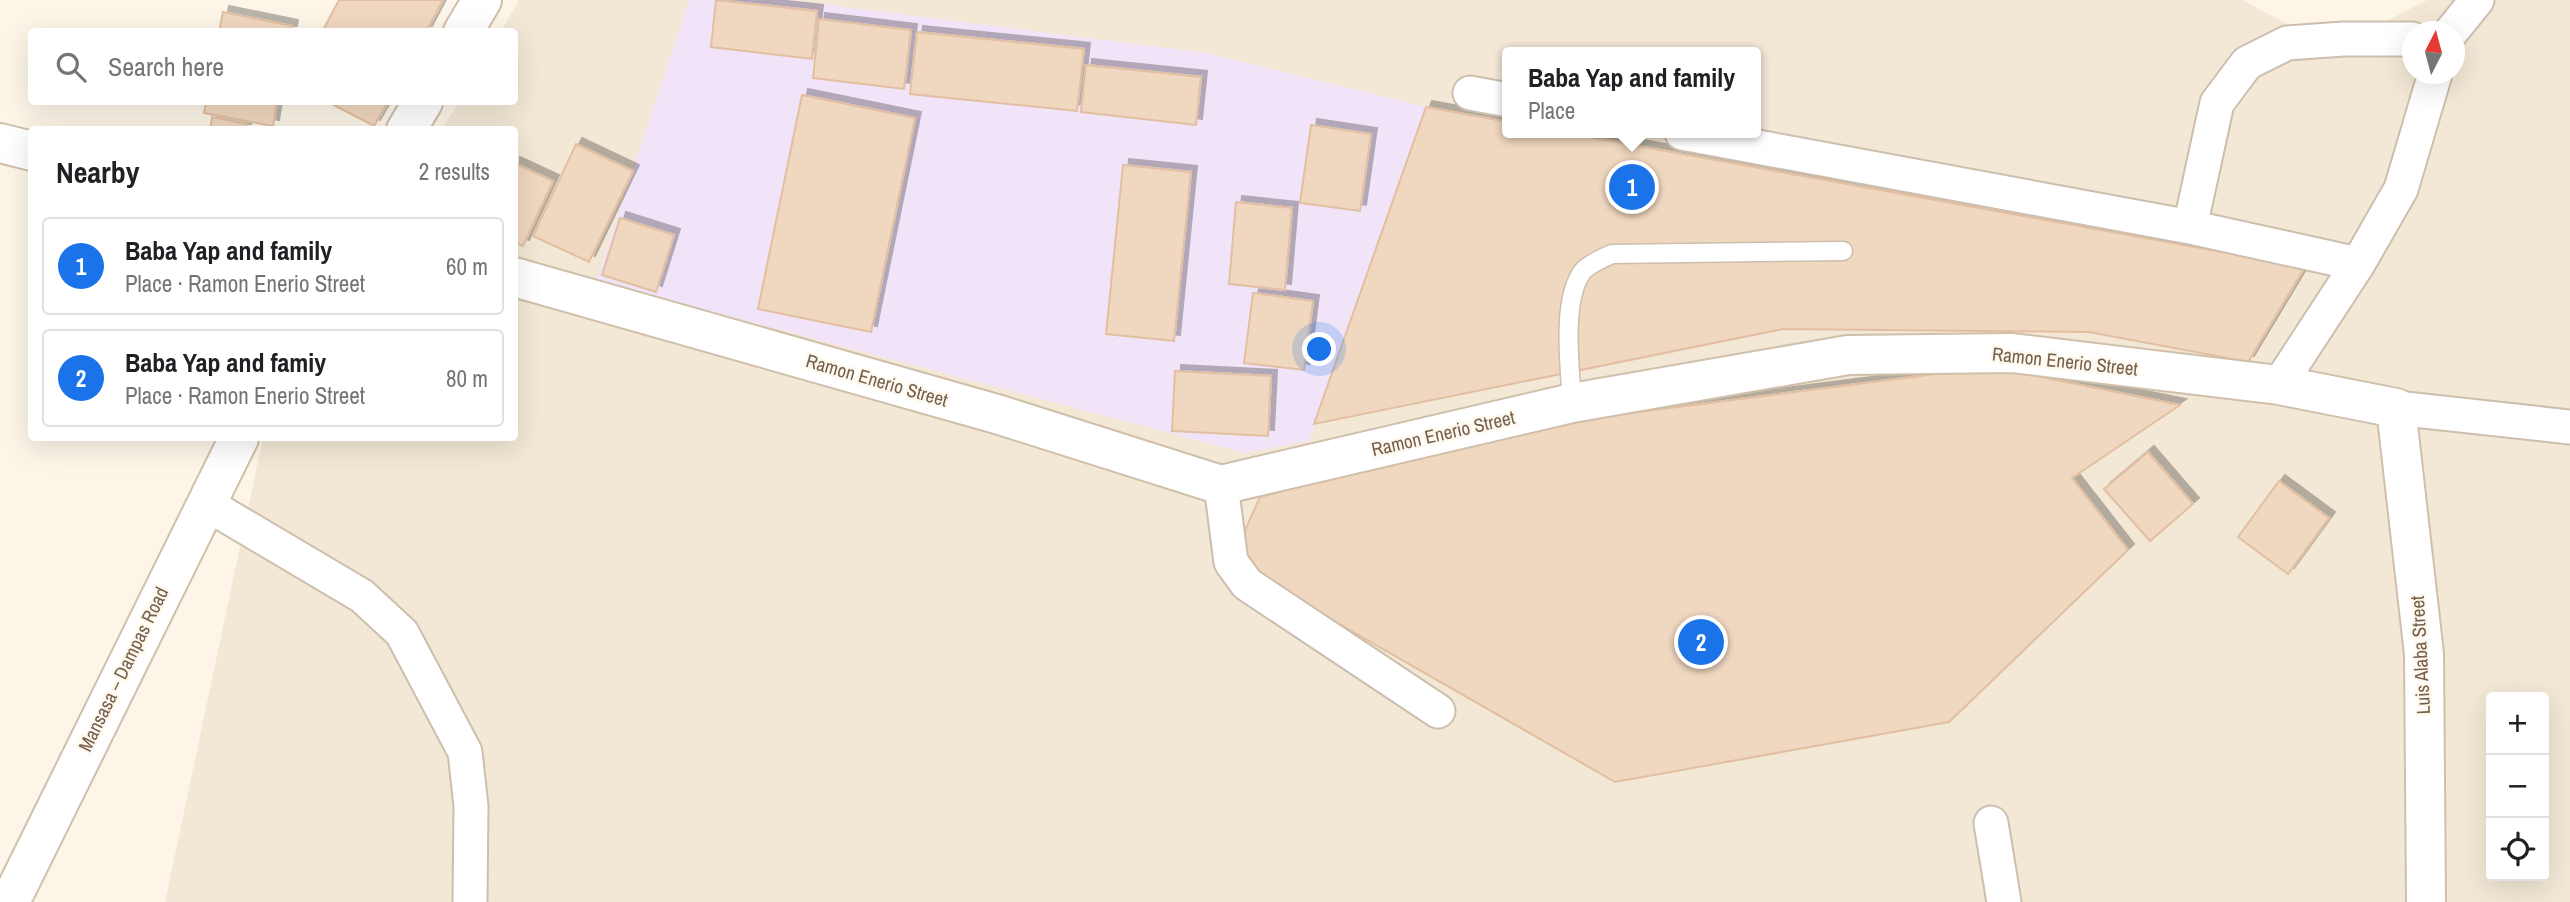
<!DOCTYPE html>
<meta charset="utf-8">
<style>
body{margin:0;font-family:"Archivo Narrow",sans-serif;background:#f6f6f6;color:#202124}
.controls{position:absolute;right:21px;bottom:21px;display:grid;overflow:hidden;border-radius:7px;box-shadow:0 7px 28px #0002}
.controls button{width:63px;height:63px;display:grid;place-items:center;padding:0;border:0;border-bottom:2px solid #e0e0e0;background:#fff;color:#202124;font:35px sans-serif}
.compass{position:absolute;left:2402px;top:21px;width:63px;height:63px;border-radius:50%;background:#fff;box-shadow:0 7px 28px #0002;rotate:6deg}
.you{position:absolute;left:1320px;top:350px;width:24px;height:24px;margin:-18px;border:5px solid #fff;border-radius:50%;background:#1a73e8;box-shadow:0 0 0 10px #1a73e833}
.badge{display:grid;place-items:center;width:46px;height:46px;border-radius:50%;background:#1a73e8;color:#fff;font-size:23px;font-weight:700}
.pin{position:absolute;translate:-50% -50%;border:4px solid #fff;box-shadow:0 2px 7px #0006}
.popup{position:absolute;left:1502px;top:47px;width:259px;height:91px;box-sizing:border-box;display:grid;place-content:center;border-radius:7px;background:#fff;filter:drop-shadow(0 2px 5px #0005);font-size:23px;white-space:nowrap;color:#757577}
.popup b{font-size:26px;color:#202124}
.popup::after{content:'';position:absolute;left:50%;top:100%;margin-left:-14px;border:14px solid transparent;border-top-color:#fff}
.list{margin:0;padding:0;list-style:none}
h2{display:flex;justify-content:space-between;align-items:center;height:91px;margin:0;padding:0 28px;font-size:30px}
h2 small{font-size:23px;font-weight:400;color:#757577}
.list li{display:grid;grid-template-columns:46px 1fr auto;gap:21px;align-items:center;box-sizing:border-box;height:98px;margin:0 14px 14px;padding:0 14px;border:2px solid #e0e0e0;border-radius:7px}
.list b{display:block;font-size:26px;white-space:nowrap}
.list p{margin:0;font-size:23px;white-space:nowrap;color:#757577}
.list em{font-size:23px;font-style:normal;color:#757577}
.icon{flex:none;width:38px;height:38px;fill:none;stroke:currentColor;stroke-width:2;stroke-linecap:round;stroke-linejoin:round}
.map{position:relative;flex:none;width:2570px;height:902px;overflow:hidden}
.search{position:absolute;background:#fff;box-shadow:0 7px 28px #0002;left:28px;top:28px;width:490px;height:77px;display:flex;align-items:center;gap:18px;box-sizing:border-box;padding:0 24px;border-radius:7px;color:#757577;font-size:26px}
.panel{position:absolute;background:#fff;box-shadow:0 7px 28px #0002;left:28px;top:126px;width:490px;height:315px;border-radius:7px}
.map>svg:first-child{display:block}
.residential{fill:#f3e8d6;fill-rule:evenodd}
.education{fill:#f2e4f8}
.building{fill:#f0d7c0;stroke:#e2bfa1;stroke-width:2;filter:url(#shadow)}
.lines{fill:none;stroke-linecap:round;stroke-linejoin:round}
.lane-casing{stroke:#cdbeae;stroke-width:21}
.street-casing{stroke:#cdbeae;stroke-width:37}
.secondary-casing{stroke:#d0bfab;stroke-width:42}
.lane{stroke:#fff;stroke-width:18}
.street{stroke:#fff;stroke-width:33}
.secondary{stroke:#fff;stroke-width:38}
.labels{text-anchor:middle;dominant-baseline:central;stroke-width:5;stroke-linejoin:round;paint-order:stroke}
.street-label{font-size:19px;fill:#755e4c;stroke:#fef9ee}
</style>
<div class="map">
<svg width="2570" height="902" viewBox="0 0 2570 902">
<defs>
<filter id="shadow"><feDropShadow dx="6" dy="-6" stdDeviation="0" flood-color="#0004"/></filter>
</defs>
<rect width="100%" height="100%" fill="#fcf5e8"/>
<path class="residential" d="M519 0H2242L2334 49 2427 0H2570V902H165L263 438H514V130L442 129 459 102H514V32L501 31ZM2412 32H2454V74H2412ZM1508 52H1756V133H1508ZM2491 697H2544V876H2491Z"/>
<path class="education" d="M689 0H789L1207 53 1426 107 1309 441 1245 453 596 281Z"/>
<path class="building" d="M339 0H443L426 32H322Z
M716 0 817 11 812 59 711 47Z
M223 12 292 26 291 32H219Z
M819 19 911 30 904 89 813 78Z
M917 32 1084 49 1077 111 910 94Z
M1086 65 1201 77 1196 125 1081 112Z
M802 95 915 118 871 332 758 309Z
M206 102H277L273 126 204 113Z
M328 102H388L374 126Z
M1426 107 1508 122V133H1566L2305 267 2248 362 2089 332 1783 329 1314 424Z
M212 117 246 124 245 130H210Z
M1311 125 1371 134 1360 211 1300 203Z
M576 144 633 171 589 262 533 236Z
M514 163 553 181 523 246 514 242Z
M1123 165 1191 172 1174 341 1106 334Z
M1236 202 1292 208 1285 290 1229 284Z
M620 218 674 235 656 292 602 275Z
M1253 293 1313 301 1304 370 1244 363Z
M1991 367 2180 405 2072 478 2128 550 1949 722 1615 782 1231 562 1260 497 1528 426Z
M1175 371 1271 376 1268 436 1172 431Z
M2148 452 2193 504 2150 541 2104 489Z
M2279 481 2329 518 2288 574 2238 537Z"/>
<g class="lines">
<g class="lane-casing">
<path id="lane" d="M1572 403C1570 368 1561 299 1583 271 1589 264 1603 258 1612 254L1843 251"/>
</g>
<g class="street-casing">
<path id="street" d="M2451 32 2477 0
M1470 93 1508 100
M1682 133 2190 227 2358 264 2279 385
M2190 227 2217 103 2247 63 2287 43 2343 39H2412
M2358 264 2401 189 2435 74
M2396 408 2570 427
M1221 485 1231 562 1247 584 1438 711
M205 503 362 596 402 633 465 752 471 806 470 902
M1991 823 2004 902"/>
</g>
<g class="secondary-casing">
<path id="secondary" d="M463 32 482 0
M406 130 423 102
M0 143 32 151
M514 277 1000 415 1221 485 1572 403 1848 355 2012 353 2279 385 2396 408 2424 654 2426 902
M10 902 239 438"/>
</g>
<use href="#lane" class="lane"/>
<use href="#street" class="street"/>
<use href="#secondary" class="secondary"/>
</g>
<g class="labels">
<g class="street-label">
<text transform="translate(2065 361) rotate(6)">Ramon Enerio Street</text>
<text transform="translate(877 380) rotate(16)">Ramon Enerio Street</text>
<text transform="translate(1443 433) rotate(-13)">Ramon Enerio Street</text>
<text transform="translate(2420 655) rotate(-93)">Luis Alaba Street</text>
<text transform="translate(123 669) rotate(-64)">Mansasa – Dampas Road</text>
</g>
</g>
</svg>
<div class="controls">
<button>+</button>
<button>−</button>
<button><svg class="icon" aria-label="locate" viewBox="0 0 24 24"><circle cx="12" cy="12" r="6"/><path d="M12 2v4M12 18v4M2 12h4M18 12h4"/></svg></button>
</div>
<svg class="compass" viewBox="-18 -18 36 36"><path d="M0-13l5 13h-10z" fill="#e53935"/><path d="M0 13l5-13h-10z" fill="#757577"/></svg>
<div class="you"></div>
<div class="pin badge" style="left:1632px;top:187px">1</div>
<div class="popup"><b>Baba Yap and family</b>Place</div>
<div class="pin badge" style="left:1701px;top:642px">2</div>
<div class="search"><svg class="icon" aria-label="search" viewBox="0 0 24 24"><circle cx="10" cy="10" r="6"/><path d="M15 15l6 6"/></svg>Search here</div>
<section class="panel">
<h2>Nearby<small>2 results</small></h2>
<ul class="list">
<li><span class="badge">1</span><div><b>Baba Yap and family</b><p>Place · Ramon Enerio Street</p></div><em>60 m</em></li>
<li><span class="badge">2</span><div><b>Baba Yap and famiy</b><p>Place · Ramon Enerio Street</p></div><em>80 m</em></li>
</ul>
</section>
</div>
